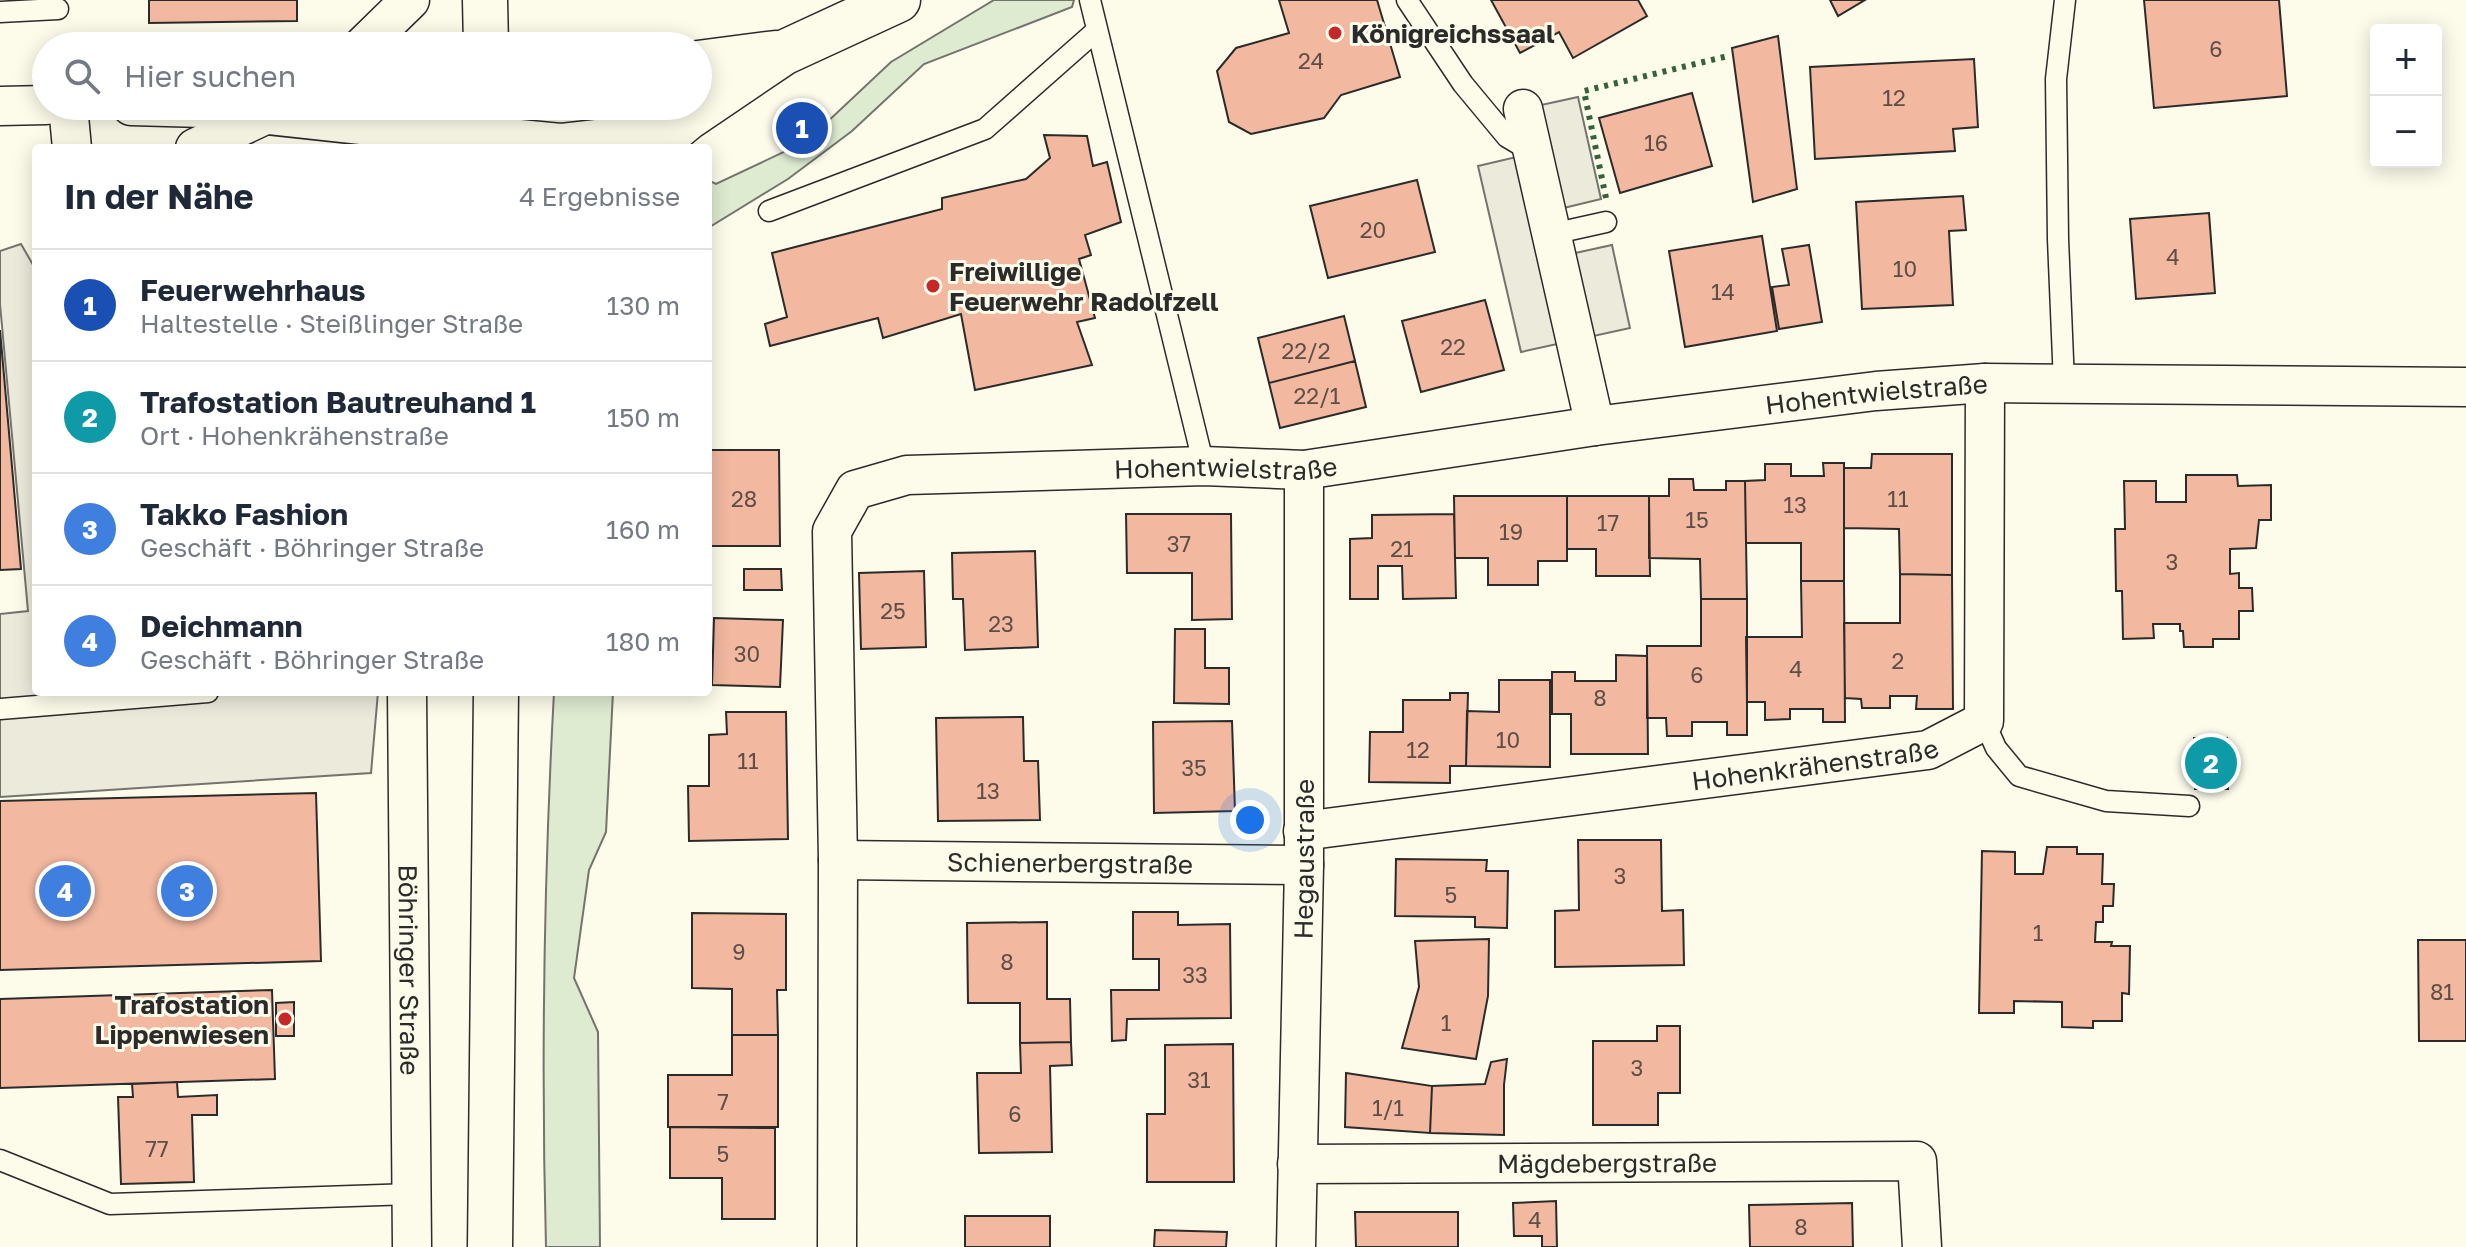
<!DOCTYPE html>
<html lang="de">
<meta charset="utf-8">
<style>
body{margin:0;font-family:"Golos Text",sans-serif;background:#f2f2f3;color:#1f2937}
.controls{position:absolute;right:24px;top:24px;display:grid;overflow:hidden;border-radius:8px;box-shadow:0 4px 20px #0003}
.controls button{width:72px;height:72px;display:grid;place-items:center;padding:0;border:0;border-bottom:2px solid #e0e1e3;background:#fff;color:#1f2937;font:40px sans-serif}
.you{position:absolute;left:1250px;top:820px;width:28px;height:28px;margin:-20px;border:6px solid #fff;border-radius:50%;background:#1a73e8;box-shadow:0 0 0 12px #1a73e833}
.badge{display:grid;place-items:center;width:52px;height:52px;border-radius:50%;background:#1a73e8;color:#fff;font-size:26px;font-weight:700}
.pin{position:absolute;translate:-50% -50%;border:4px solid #fff;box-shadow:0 2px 8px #0006}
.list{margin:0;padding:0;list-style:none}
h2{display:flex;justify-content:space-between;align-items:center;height:104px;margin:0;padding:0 32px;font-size:34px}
h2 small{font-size:26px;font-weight:400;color:#747a83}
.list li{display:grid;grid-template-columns:52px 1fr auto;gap:24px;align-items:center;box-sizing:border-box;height:112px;padding:0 32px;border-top:2px solid #e0e1e3}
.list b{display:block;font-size:30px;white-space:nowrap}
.list p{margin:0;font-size:26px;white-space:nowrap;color:#747a83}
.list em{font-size:26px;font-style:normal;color:#747a83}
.icon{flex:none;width:44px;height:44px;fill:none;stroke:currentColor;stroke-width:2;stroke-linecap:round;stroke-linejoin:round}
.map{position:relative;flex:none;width:2466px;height:1247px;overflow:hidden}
.search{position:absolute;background:#fff;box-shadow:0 4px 20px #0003;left:32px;top:32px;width:680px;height:88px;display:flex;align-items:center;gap:20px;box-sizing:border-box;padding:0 28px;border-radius:44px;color:#747a83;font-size:30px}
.panel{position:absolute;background:#fff;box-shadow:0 4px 20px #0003;left:32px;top:144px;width:680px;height:552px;border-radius:8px}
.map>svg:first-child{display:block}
.green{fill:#deebd1;stroke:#74746e;stroke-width:2}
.parking{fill:#eceadb;stroke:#74746e;stroke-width:2}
.building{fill:#f2b8a0;stroke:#2b2b2b;stroke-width:2}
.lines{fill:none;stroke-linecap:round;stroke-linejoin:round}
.service-casing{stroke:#2b2b2b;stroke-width:23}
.minor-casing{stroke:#2b2b2b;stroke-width:41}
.tertiary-casing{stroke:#2b2b2b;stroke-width:47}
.secondary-casing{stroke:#2b2b2b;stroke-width:47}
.service{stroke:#fdfbea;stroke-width:20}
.minor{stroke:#fdfbea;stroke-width:38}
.tertiary{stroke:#fdfbea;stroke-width:44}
.secondary{stroke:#fdfbea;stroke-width:44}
.hedge{stroke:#34623c;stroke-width:6;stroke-dasharray:4 6;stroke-linecap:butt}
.poi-dot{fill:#c62828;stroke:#fdfbea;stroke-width:3}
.labels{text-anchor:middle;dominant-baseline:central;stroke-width:6;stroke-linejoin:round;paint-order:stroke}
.number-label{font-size:22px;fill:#5d4e48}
.poi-label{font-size:26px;font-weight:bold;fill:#2b2b2b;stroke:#fdfbea;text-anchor:start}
.street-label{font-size:26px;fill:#2b2b2b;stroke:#fdfbea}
</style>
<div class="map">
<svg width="2466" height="1247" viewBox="0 0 2466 1247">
<rect width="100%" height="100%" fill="#fdfbea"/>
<path class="green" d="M994 0H1074L1072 7 924 64 852 131 788 179 708 228V180L716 184 807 141 891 62Z
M554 692H613L606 832 589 870 574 978 598 1032 600 1247H546C541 1062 544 877 554 692Z"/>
<path class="parking" d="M1578 97 1601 199 1547 212 1557 257 1612 245 1630 328 1521 352 1478 166 1533 153 1523 109Z
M21 244 36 270V692H378L371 773 0 797V614L28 611 0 304V251Z"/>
<path class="building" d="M149 0H297V21L149 23Z
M1279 0H1377L1400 77 1341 95 1324 118 1251 134 1229 122 1217 71 1236 48 1289 33Z
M1491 0H1638L1647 16 1573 58 1559 32 1520 53Z
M1830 0H1865L1838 16Z
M2144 0H2279L2287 96 2154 108Z
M1778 36 1797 189 1753 202 1732 48Z
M1974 59 1978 127 1953 129 1955 151 1815 159 1810 67Z
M1692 93 1712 166 1620 193 1599 118Z
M1044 135 1087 136 1093 166 1107 162 1121 222 1085 235 1091 255 1079 259 1095 318 1077 322 1092 365 975 390 961 314 883 338 878 318 770 346 765 324 787 317 772 253 942 209V198L1026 179 1050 158Z
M1417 180 1435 252 1328 278 1310 206Z
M1963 196 1966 230 1949 231 1953 305 1862 309 1856 202Z
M2209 213 2215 293 2136 299 2130 219Z
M1762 236 1777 331 1685 347 1669 251Z
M1809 245 1822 322 1779 329 1772 287 1789 285 1782 249Z
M1485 300 1504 370 1421 392 1402 321Z
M1344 316 1355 361 1269 383 1258 338Z
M0 330 21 569 0 570Z
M1355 361 1366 407 1280 428 1269 383Z
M708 450H779L780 546H708Z
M1872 454H1952V575L1900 574 1899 529 1844 528V468H1871Z
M1823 463H1844V581H1801V543H1746L1745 481 1765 480V464H1791V476H1824Z
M2186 475H2237L2238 486 2271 485V520H2259L2256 548 2230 549V574L2239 573V588H2252L2253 611H2239V639H2213V647H2184L2183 631H2180V624H2153L2154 638 2123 639 2122 591H2116L2115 529H2125L2124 481H2156V502H2186Z
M1669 479H1693L1694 490H1726V481H1745L1747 599H1701L1700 559 1649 558V496H1669Z
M1454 496H1567V561H1538V585H1488V558H1455Z
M1567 496H1649L1650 576H1596V549H1567Z
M1126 514H1231L1232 619 1192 620V573H1127Z
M1454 514 1456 598 1403 599 1402 566H1378V599H1350V539L1372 538V515Z
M1035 551 1038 647 965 650 963 599H953L952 553Z
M744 569H781L782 590H744Z
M924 571 926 647 861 649 859 573Z
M1900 574 1952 575 1953 709H1916L1917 696H1890V708H1862L1861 699 1845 698 1844 623H1900Z
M1801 581H1844L1845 722H1823V709H1790V719L1765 720V702H1747L1746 637H1802Z
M1701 599H1747V735H1727V722H1692V736H1667L1666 718H1647V646H1701Z
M714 618 783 620 780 687 712 685Z
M1175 629H1205V668H1229V704L1174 703Z
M1616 655 1647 656 1648 754H1571V714H1552V672H1575V681H1616Z
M1499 680H1550V767L1466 766 1467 711 1499 712Z
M1450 693H1468L1466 766H1450V783L1369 782 1370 732H1403V700H1450Z
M726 712H786L788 839 689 841 688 786H709V735L727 734Z
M1023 717 1024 761H1038L1040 820 938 821 936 718Z
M1232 721 1235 811 1154 813 1153 722Z
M2194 738H2227L2228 789H2195Z
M316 793 321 961 0 970V801Z
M1578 840H1661L1662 911 1683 910 1684 965 1555 967V911L1579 910Z
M2047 847H2077V854H2103L2102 884H2114L2113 906H2103V922H2096L2095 942H2112L2111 946H2130L2129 994 2122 993V1021H2093V1028L2062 1027V1002L2014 1001V1013H1979L1982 851 2015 852V874H2043Z
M1396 859 1487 860 1486 871H1508L1507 928 1475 927V917L1395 916Z
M1133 912H1178V925L1230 924 1231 1018 1127 1019 1126 1040 1112 1041 1111 990H1159V959H1133Z
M692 913 786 914V990H777L778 1035H732V989L692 988Z
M1047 922V999H1070L1071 1042 1020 1043V1003H968L967 923Z
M1489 939 1488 996 1476 1059 1402 1048 1419 987 1415 941Z
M2418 940H2466V1041H2419Z
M272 990 275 1079 0 1088V999Z
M294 1002V1036H276V1003Z
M1657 1026H1680V1093H1658V1125H1593V1041H1657Z
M732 1035H778V1127H668V1075H732Z
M1071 1042 1072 1065 1050 1066 1052 1152 979 1153 977 1073H1021L1020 1043Z
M1233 1044 1234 1182H1147V1114H1165V1045Z
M1507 1059 1504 1085V1135L1430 1133 1432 1086 1485 1084 1491 1062Z
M1346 1073 1432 1086 1430 1133 1345 1127Z
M177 1082 178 1097 217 1095V1115H192L194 1182 121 1184 118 1097H133L132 1084Z
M670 1127 775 1128V1219H722V1178H670Z
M1556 1201 1557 1247H1542V1236H1514L1513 1203Z
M1852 1203 1853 1247H1750L1749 1205Z
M1355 1212H1458V1247H1356Z
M965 1216H1050V1247H965Z
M1155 1230 1227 1232 1226 1247H1154Z"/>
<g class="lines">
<g class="service-casing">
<path id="service" d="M1090 0 1204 466
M1407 0 1463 84 1507 137 1534 153
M0 12 58 9
M769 211 985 129 1096 31
M1552 234 1606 222
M2064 383 2058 239 2056 79 2065 0
M0 709 208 692
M1984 721 1996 748 2019 776 2106 801 2189 806
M0 1160 110 1204 412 1194"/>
</g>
<g class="minor-casing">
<g id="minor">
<path d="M363 46 410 0"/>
<path d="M0 106 46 105"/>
<path d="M68 106 72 148"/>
<path d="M131 106 203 108 490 139"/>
<path d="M1523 109 1595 426"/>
<path d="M195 148 265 115"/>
<path id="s1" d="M407 692 412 1247"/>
<path id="s2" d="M1303 831 1928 750 1984 721 1985 383"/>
<path id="s3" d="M838 860 1304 865"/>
<path id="s4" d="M1297 1164 1917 1161 1922 1247"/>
<path id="s5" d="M837 1247 838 860 832 531 855 490 907 475 1204 466 1304 470 1595 426 1876 391 1985 383 2466 387"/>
<path id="s6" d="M1296 1247 1304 865V470"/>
</g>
</g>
<g class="tertiary-casing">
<path id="tertiary" d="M485 0 486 46
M698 63 776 53
M490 139 560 146 622 139 677 121
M651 148 687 118 783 53 898 0"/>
</g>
<g class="secondary-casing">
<path id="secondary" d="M488 106 490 148
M490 1247 496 692"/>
</g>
<use href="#service" class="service"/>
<use href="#minor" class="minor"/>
<use href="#tertiary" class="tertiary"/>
<use href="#secondary" class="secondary"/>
<path class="hedge" d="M1606 198 1584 91 1728 56"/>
</g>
<g class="poi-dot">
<circle cx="1335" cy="33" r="8"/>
<circle cx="933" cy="286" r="8"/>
<circle cx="285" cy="1019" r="8"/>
</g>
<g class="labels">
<g class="number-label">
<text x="2216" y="48">6</text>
<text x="1311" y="60">24</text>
<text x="1894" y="97">12</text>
<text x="1656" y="142">16</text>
<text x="1373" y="229">20</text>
<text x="2173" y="256">4</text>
<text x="1905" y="268">10</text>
<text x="1723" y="291">14</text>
<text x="1453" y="346">22</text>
<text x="1306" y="350">22/2</text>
<text x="1317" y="395">22/1</text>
<text x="744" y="498">28</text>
<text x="1898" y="498">11</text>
<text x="1795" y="504">13</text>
<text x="1697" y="519">15</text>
<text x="1608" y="522">17</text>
<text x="1511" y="531">19</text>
<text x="1179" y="543">37</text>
<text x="1402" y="548">21</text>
<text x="2172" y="561">3</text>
<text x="893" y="610">25</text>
<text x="1001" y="623">23</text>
<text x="747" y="653">30</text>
<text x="1898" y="660">2</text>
<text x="1796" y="668">4</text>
<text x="1697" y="674">6</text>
<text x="1600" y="697">8</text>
<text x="1508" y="739">10</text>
<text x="1418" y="749">12</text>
<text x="748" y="760">11</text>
<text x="1194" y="767">35</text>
<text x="988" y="790">13</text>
<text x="1620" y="875">3</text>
<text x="1451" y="894">5</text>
<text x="2038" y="932">1</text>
<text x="739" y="951">9</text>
<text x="1007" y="961">8</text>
<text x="1195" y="974">33</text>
<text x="2442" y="991">81</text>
<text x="1446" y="1022">1</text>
<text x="1637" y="1067">3</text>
<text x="1199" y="1079">31</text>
<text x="723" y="1101">7</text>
<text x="1388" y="1107">1/1</text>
<text x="1015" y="1113">6</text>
<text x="157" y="1148">77</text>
<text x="723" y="1153">5</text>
<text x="1535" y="1219">4</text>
<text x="1801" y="1226">8</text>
</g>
<g class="poi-label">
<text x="1351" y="33">Königreichssaal</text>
<text x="949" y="271">Freiwillige<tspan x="949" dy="30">Feuerwehr Radolfzell</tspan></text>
<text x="269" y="1004" text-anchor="end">Trafostation<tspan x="269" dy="30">Lippenwiesen</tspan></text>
</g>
<g class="street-label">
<text stroke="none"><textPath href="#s5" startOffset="1792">Hohentwielstraße</textPath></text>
<text stroke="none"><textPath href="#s5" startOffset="1136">Hohentwielstraße</textPath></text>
<text stroke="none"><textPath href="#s2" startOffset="516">Hohenkrähenstraße</textPath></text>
<text stroke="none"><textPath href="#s6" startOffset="388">Hegaustraße</textPath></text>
<text stroke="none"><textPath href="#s3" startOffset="232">Schienerbergstraße</textPath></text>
<text stroke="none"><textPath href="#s1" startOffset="278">Böhringer Straße</textPath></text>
<text stroke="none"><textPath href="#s4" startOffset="310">Mägdebergstraße</textPath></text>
</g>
</g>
</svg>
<div class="controls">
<button>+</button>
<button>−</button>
</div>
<div class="you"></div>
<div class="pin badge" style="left:802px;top:128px;background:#1a4fb4">1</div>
<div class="pin badge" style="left:2211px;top:763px;background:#0f9aa8">2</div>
<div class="pin badge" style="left:187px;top:891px;background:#3f7fe0">3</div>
<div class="pin badge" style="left:65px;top:891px;background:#3f7fe0">4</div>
<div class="search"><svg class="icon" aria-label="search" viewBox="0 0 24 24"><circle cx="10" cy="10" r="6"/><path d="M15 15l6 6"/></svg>Hier suchen</div>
<section class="panel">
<h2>In der Nähe<small>4 Ergebnisse</small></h2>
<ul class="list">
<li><span class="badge" style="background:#1a4fb4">1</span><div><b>Feuerwehrhaus</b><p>Haltestelle · Steißlinger Straße</p></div><em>130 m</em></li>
<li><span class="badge" style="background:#0f9aa8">2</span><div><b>Trafostation Bautreuhand 1</b><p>Ort · Hohenkrähenstraße</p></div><em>150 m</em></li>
<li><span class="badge" style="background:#3f7fe0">3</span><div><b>Takko Fashion</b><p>Geschäft · Böhringer Straße</p></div><em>160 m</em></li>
<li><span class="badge" style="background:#3f7fe0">4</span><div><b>Deichmann</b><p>Geschäft · Böhringer Straße</p></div><em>180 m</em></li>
</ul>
</section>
</div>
